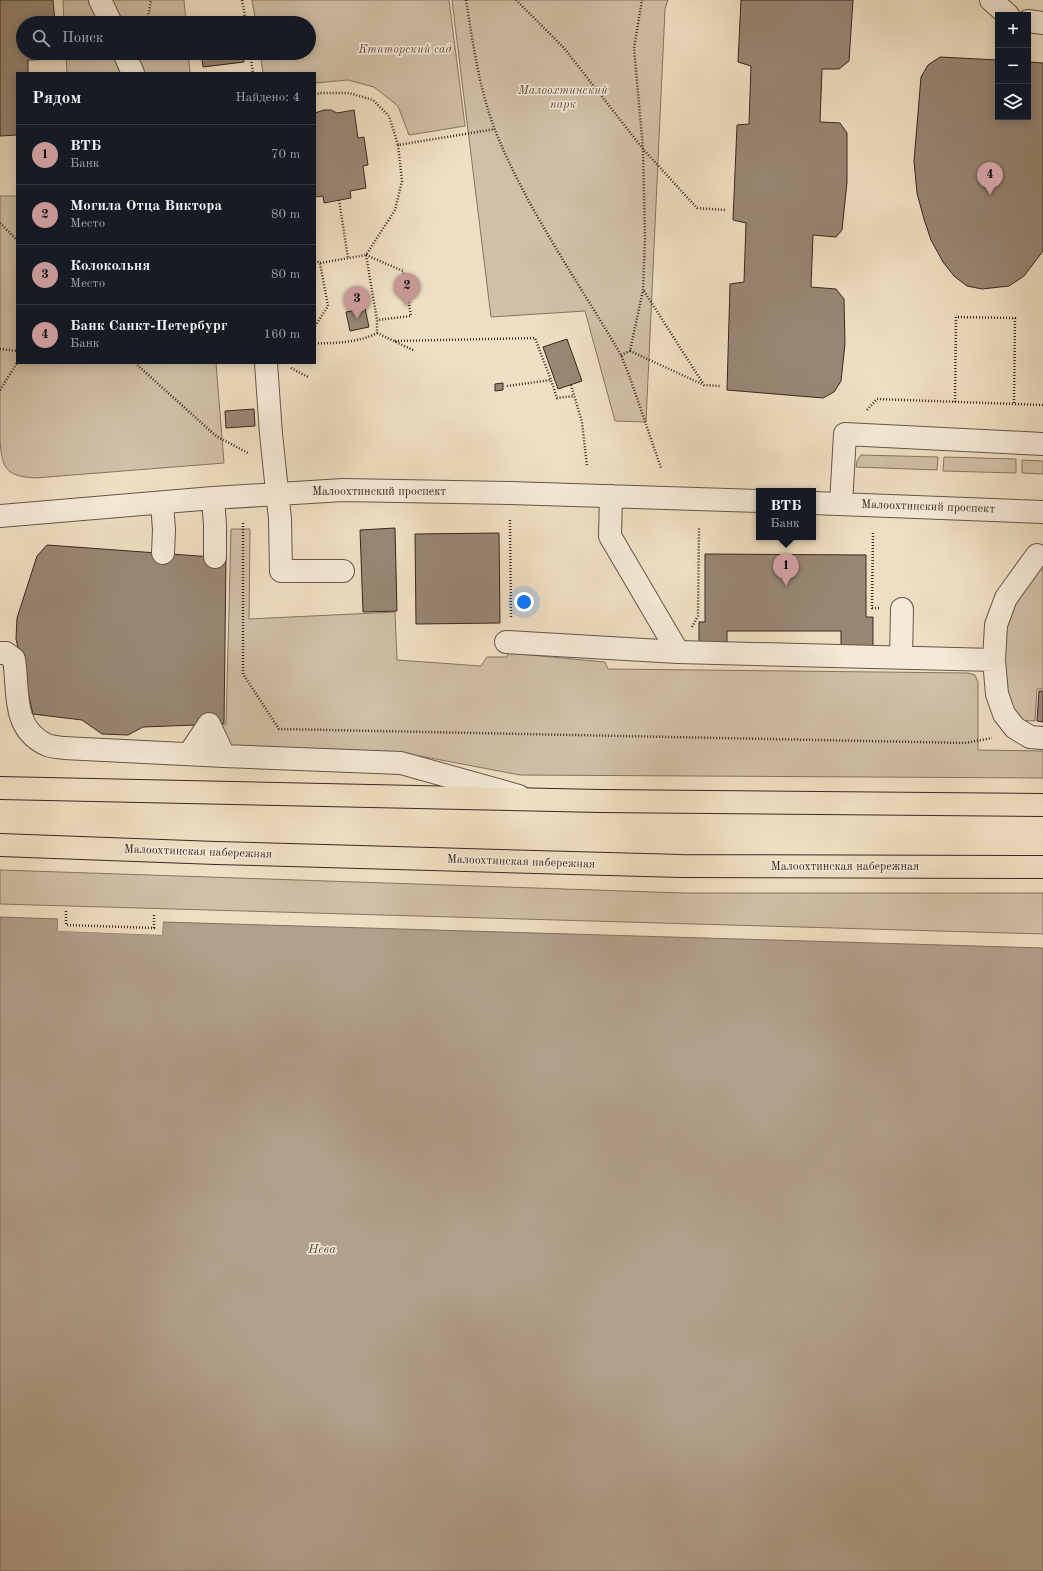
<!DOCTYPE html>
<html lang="ru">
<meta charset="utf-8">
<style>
body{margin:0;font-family:"Old Standard TT",serif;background:#242831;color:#f1f3f6}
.controls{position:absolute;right:12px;top:12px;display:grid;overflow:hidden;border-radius:0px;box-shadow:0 2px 10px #0003}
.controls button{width:36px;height:36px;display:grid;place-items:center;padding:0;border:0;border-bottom:1px solid #363941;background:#171b24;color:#f1f3f6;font:20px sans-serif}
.you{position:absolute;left:524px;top:602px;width:14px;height:14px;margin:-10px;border:3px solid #fff;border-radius:50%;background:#1a73e8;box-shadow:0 0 0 6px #1a73e833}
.badge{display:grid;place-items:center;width:26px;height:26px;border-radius:50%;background:#c59692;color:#111;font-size:13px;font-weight:700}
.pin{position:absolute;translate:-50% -33px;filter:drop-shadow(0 1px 2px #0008)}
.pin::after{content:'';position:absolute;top:21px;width:14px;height:12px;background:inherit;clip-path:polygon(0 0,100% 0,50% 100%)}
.popup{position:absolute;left:756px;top:488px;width:60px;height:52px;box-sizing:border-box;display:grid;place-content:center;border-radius:0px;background:#171b24;filter:drop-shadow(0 1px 3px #0005);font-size:13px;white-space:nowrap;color:#9ea1a6}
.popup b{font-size:15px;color:#f1f3f6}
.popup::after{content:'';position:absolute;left:50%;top:100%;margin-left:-8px;border:8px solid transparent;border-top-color:#171b24}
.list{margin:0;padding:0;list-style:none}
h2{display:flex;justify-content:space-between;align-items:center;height:52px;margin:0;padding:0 16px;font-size:17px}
h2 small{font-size:13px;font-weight:400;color:#9ea1a6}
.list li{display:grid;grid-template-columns:26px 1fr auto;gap:12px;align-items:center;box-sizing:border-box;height:60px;padding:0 16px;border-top:1px solid #363941}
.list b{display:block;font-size:15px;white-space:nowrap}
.list p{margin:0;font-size:13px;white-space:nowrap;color:#9ea1a6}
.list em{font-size:13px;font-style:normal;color:#9ea1a6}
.icon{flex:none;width:22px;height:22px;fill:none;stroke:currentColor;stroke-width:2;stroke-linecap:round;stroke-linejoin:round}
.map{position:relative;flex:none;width:1043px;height:1571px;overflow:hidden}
.search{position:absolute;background:#171b24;box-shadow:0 2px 10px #0003;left:16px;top:16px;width:300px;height:44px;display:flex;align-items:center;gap:10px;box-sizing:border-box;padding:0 14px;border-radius:22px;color:#9ea1a6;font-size:15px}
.panel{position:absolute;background:#171b24;box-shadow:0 2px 10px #0003;left:16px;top:72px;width:300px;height:292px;border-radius:0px}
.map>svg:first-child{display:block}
.green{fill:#d0c0a6;stroke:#847463}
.water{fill:#b1a08b;stroke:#817060}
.pier{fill:#efdfc2}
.building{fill:#988774;stroke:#392720}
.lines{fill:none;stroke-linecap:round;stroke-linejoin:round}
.minor-casing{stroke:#665548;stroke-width:24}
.major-casing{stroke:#392720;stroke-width:24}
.path{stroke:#392720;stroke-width:2.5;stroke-dasharray:1 2;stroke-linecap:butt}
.minor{stroke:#f5ead7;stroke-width:22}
.major{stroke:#efdfc2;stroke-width:22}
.labels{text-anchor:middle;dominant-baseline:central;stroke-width:3;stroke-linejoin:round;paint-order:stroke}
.park-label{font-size:12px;font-style:italic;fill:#5f4d42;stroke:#f5ead7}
.street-label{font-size:12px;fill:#392720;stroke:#f5ead7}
.water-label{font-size:13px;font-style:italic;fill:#5d4b40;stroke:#f5ead7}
</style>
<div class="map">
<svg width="1043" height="1571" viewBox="0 0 1043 1571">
<rect width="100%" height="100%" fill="#efdfc2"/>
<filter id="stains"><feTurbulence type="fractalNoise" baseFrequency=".005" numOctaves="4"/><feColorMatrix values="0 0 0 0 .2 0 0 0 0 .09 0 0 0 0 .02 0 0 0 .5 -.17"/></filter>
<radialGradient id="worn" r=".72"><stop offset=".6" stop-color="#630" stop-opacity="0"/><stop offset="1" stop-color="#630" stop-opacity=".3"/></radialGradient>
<path class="green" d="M63 0H184L186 23H64Z
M252 0H449L465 126 409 135 398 106 374 87 348 80 315 83V73H263L260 53H309V23H256Z
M452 0H668L665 9 646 422 615 421 585 311 491 317Z
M66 53H188L190 73H67Z
M0 196H17V363H216L224 463 35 478C5 476 2 468 0 440Z
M861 455 938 457 937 470 856 467 857 461Z
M944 457 1016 459V473L943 471Z
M1022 460 1043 461V474L1022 473Z
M231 529H250L249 619 395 612 397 660 481 666 487 657H507L508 653 605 662 608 669 968 673 975 675 978 682V750L1043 751V778L520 775 399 752 231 748 222 728 226 724Z
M1043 564V689H1037L1035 721 1016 720 1002 698 1004 633 1017 598Z
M0 870 683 893H1043V934L0 904Z"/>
<path class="water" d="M0 917 58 919V931L162 935 163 922 1043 948V1571H0Z"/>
<path class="pier" d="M58 919H60V929L161 933V922H163L162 935 58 931Z"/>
<path class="building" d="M0 0H53L55 23H23V53H56L57 59 28 60V73H17V135L0 136Z
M741 0H853L849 61 839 69H822L820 122 840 123 847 133V182L842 230 836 237 813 235 811 287 836 289 844 299 845 344 841 381 834 392 823 398 727 390 730 284 744 282 746 223 733 220 737 125 749 124 751 66 738 62Z
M201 53H243L244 62 203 67Z
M940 57 998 60V117H1028V62L1043 63V251L1024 276 1009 286 982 289 967 286 954 276 943 262 931 240 924 219 917 193 914 161 921 77 928 65Z
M324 110H331L337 113 354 110 358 138 364 137 368 165 363 166 366 188 350 191 351 198 324 203 323 196 315 197V113Z
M365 308 369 327 350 331 346 312Z
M567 339 582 381 558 389 543 347Z
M503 383V390L495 391V384Z
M254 409 255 426 226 428 225 411Z
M395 528 397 611 363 612 360 530Z
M499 533 500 623 416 624 415 534Z
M47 545 226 558 224 724 143 727 128 735 102 734 82 720 33 714 16 639 17 618 37 556Z
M705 554 866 555V617H873V646H841V631H727V645H699V622H705Z
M1039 691H1043V722L1037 721Z"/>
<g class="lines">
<g class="minor-casing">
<path id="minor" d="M100 0 111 23
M991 0 1008 15
M1028 21 1043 23
M124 53 133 73
M266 363 271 434 280 519 281 571H343
M611 496 610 536 678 652
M213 498 215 525V557
M162 503 164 530 163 553
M813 503 1043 512
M841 504 845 434 1043 444
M0 516 213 498 343 490 510 493 759 501
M1037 555 1006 598 996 625 994 660 997 694 1004 714 1015 728 1030 737 1043 738
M506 642 678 652 994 660
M0 653H6L14 659C19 690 11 727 45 744 50 747 58 747 64 748L224 756 401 763 519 796
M901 657 902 609
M189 754 209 724 224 756"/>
</g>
<g class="major-casing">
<path id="major" d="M0 788 600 801 1043 805
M0 845 216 853 681 866 1043 867"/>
</g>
<path class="path" d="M242 0 246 23
M466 0C473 44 479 88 495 130 527 210 578 281 621 355L629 375 661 468
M516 0 564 48 643 149 697 208 725 210
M147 23 151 0
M250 53 253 73
M315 95 320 93H349L373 100 389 116 398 145
M339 200 348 258
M0 223 17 240
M366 255 403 271 411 316 377 320
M315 260 320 263 366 255 395 210 402 181 398 145 495 129
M644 291 704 385
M315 326 328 306 320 263
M377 333 415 351
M395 341 535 338 551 380
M315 343C333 344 361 342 377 333V320L366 255
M0 349 17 351
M630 351 704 385 720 386
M621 355 630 351 643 290 645 238 643 149 634 48 642 0
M135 363 216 436 248 453
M291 368 308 377
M571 385 582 422 587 466
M507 386 551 380 557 398 574 396
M0 390 17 363
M955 402 956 317 1015 318 1014 404
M867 410 877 399 1043 405
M510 520 511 618
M243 523V674L279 729 965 743 992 738
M873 533 872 608H879
M692 627 698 616 699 527
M66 911V925L154 928V914"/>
<use href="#minor" class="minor"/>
<use href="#major" class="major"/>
</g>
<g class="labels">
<g class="park-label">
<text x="405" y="50">Ктиторский сад</text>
<text x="563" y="91">Малоохтинский<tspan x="563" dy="14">парк</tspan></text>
</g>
<g class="street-label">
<text x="379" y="492">Малоохтинский проспект</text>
<text transform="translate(928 507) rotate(2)">Малоохтинский проспект</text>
<text transform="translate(198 852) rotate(2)">Малоохтинская набережная</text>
<text transform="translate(521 862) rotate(2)">Малоохтинская набережная</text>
<text x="845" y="867">Малоохтинская набережная</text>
</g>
<g class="water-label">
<text x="322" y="1249">Нева</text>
</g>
</g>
<rect width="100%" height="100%" filter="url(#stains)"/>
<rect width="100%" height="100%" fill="url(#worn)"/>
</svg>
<div class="controls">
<button>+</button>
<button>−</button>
<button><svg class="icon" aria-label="layers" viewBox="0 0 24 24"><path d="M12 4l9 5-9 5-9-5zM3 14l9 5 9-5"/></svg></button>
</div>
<div class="you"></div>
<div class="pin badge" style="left:786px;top:586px">1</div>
<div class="popup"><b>ВТБ</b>Банк</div>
<div class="pin badge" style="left:407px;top:306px">2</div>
<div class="pin badge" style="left:357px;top:319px">3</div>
<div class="pin badge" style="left:990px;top:195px">4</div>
<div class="search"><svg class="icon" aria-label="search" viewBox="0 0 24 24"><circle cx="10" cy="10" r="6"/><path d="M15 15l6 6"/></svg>Поиск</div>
<section class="panel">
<h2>Рядом<small>Найдено: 4</small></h2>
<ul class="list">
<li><span class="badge">1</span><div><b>ВТБ</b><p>Банк</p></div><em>70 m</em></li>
<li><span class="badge">2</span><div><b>Могила Отца Виктора</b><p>Место</p></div><em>80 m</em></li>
<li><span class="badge">3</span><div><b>Колокольня</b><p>Место</p></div><em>80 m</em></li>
<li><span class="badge">4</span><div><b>Банк Санкт-Петербург</b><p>Банк</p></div><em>160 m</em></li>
</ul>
</section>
</div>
